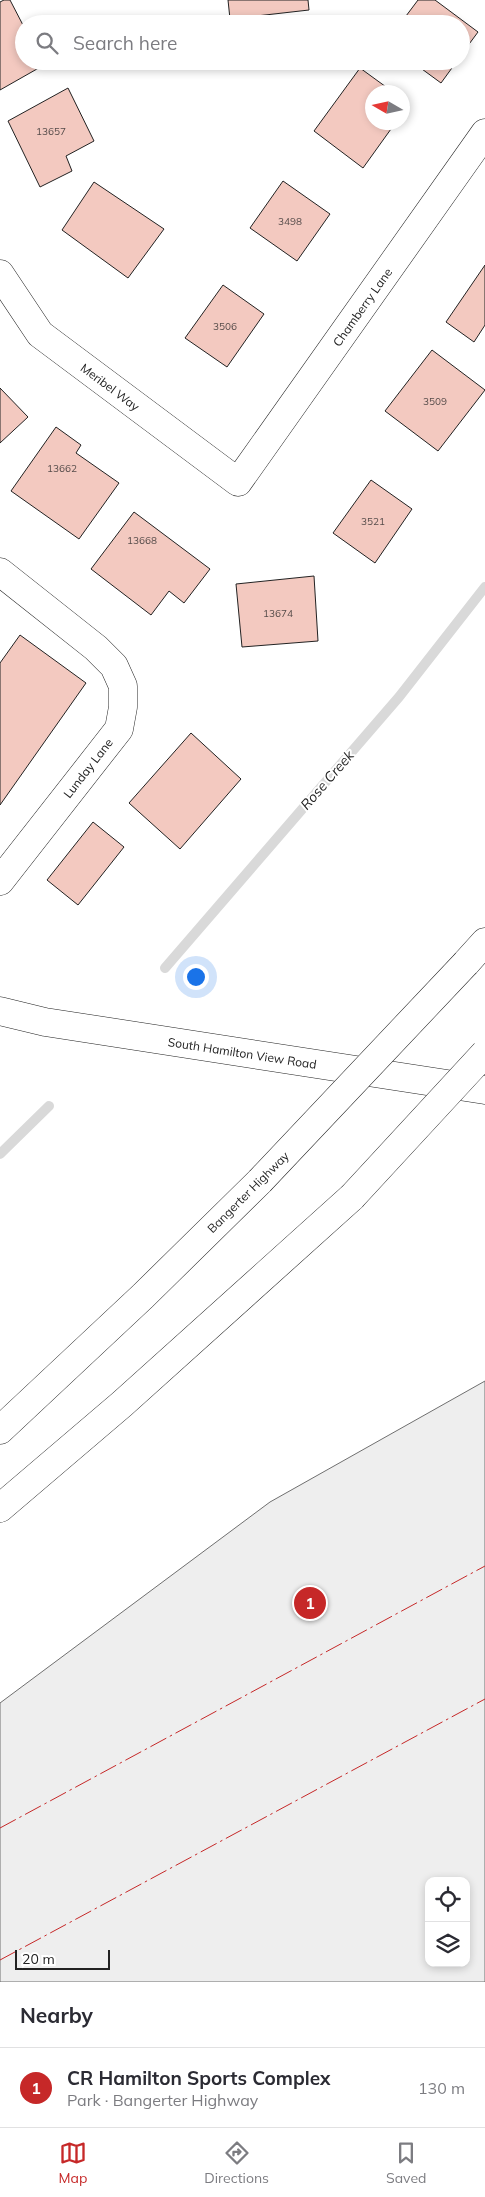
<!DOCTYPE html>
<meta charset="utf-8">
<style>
body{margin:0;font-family:Mulish,sans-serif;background:#f7f7f7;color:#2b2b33}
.controls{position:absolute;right:15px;bottom:15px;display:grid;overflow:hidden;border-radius:10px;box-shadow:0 2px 8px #0003}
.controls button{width:45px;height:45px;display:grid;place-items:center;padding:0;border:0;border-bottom:1px solid #e1e1e2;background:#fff;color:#2b2b33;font:25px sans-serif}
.compass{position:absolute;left:365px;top:85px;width:45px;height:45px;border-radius:50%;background:#fff;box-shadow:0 2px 8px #0003;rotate:279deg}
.scale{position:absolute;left:15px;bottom:12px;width:95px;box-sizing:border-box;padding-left:5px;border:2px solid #222;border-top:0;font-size:14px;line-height:18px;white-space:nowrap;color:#222;-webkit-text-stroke:4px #fff;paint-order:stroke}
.you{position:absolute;left:195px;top:976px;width:18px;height:18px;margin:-12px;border:4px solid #fff;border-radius:50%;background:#1a73e8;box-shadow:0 0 0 8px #1a73e833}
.badge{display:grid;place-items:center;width:32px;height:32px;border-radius:50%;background:#c62828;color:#fff;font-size:16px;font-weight:700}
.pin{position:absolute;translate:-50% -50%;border:2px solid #fff;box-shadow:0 1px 5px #0006}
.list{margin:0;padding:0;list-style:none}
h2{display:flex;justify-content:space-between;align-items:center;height:65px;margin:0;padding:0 20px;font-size:21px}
h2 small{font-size:16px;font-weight:400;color:#7c7c81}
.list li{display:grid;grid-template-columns:32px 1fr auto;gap:15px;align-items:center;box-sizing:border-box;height:80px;padding:0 20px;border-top:1px solid #e1e1e2}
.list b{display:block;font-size:19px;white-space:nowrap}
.list p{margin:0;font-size:16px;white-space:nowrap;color:#7c7c81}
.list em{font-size:16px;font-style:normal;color:#7c7c81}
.icon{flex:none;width:28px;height:28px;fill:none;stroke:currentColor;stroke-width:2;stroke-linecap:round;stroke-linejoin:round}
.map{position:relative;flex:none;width:485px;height:1982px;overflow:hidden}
.search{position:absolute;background:#fff;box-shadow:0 2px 8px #0003;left:15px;right:15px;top:15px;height:55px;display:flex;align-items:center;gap:12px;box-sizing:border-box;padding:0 18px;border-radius:28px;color:#7c7c81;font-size:19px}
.sheet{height:145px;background:#fff}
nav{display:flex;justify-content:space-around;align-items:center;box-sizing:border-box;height:70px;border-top:1px solid #e1e1e2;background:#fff;font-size:14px;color:#7c7c81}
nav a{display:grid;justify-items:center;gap:2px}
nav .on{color:#c62828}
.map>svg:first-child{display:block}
.green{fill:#eee;stroke:#6f6f6f;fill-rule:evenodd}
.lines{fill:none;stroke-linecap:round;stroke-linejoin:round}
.stream{stroke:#d9d9d9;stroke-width:10}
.building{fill:#f3c9c0;stroke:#222}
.street-casing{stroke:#222;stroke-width:29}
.secondary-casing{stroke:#222;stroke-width:29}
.highway-casing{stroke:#222;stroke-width:29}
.street{stroke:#fff;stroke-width:28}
.secondary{stroke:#fff;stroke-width:28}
.highway{stroke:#fff;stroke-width:28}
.highway-bridge-casing{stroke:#222;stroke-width:29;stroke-linecap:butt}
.highway-bridge{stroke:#fff;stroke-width:28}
.power{stroke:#c62828;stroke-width:1;stroke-dasharray:18 4 2.5 4;stroke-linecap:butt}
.labels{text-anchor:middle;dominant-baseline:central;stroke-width:4;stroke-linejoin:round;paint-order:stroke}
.number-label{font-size:10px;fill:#564c4a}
.street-label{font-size:12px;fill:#222;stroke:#fff}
.water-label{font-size:14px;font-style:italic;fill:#222;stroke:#fff}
</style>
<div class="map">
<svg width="485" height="1982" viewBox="0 0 485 1982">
<rect width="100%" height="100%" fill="#fff"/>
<path class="green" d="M485 1381V1982H0V1703L270 1502ZM429 1881H466V1963H429Z"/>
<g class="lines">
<path class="stream" d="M165 968 399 697 485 587
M0 1154 49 1106"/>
</g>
<path class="building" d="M4 0H10L24 27V61H42L44 65 0 90V2Z
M228 0H308L309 10 230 19Z
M418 0H435L478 32 461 55V24H400Z
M411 61H457L441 83Z
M360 68 393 92H372V122H396L363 168 314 131Z
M68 88 94 141 66 156 72 171 40 187 8 121Z
M402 100 409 105 402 114Z
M283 181 330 214 297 261 250 228Z
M94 182 164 229 128 278 62 230Z
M485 265V325L474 342 446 322Z
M223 285 264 314 227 367 185 338Z
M432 350 485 390 438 451 385 411Z
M0 388 28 417 0 443Z
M56 427 81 445 76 453 119 483 79 539 11 491Z
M371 480 412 509 375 563 333 533Z
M134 512 210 569 184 603 169 591 151 615 91 569Z
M314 576 318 641 242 647 236 584Z
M20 635 86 683 0 805V663Z
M191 733 241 779 180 849 129 803Z
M93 822 124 847 78 905 47 880Z"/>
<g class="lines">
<g class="street-casing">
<g id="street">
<path id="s1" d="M0 274 40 334 238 482 485 133"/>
<path d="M0 572 96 648 114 666 123 686V707L119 729 0 881"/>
</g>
</g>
<g class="secondary-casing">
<g id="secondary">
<path id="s2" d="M0 1011 45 1022 485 1090"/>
</g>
</g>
<g class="highway-casing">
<path id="highway" d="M466 963 485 942
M0 1430 143 1296 260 1181
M0 1508 122 1404 352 1197"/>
</g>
<use href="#street" class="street"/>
<use href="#secondary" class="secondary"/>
<use href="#highway" class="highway"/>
<g class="highway-bridge-casing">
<path id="highway-bridge" d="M260 1181 466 963
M352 1197 485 1053"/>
</g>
<use href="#highway-bridge" class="highway-bridge"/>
<path class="power" d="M0 1828 485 1566
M0 1960 485 1699"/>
</g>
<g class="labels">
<g class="number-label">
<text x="51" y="131">13657</text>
<text x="290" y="221">3498</text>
<text x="225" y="326">3506</text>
<text x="435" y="401">3509</text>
<text x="62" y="468">13662</text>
<text x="373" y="521">3521</text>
<text x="142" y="540">13668</text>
<text x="278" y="613">13674</text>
</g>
<g class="street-label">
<text stroke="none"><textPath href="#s1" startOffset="534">Chamberry Lane</textPath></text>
<text stroke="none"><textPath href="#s1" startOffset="160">Meribel Way</textPath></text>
<text transform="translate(88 768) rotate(-52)">Lunday Lane</text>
<text stroke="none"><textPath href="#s2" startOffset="246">South Hamilton View Road</textPath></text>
<text transform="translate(248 1192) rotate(-45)">Bangerter Highway</text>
</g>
<g class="water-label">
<text transform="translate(327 780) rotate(-49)">Rose Creek</text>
</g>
</g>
</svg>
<div class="controls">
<button><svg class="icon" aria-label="locate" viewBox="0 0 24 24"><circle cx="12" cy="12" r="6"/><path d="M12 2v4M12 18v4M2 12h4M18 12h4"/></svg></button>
<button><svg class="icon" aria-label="layers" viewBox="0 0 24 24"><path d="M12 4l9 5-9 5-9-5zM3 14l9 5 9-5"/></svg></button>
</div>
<svg class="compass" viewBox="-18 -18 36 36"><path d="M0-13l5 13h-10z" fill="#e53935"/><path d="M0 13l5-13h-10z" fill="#7c7c81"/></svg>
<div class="scale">20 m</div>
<div class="you"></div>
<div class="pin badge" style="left:310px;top:1603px">1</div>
<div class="search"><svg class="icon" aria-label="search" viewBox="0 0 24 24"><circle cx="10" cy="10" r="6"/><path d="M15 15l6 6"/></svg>Search here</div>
</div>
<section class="sheet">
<h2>Nearby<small></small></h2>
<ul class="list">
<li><span class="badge">1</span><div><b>CR Hamilton Sports Complex</b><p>Park · Bangerter Highway</p></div><em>130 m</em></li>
</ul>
</section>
<nav>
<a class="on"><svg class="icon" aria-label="map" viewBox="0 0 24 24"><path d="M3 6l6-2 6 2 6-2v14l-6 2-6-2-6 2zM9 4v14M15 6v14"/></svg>Map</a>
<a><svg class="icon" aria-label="directions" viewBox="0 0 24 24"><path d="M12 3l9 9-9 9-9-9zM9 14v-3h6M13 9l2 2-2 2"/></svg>Directions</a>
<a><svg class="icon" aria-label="saved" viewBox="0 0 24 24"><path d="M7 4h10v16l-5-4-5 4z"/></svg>Saved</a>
</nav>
